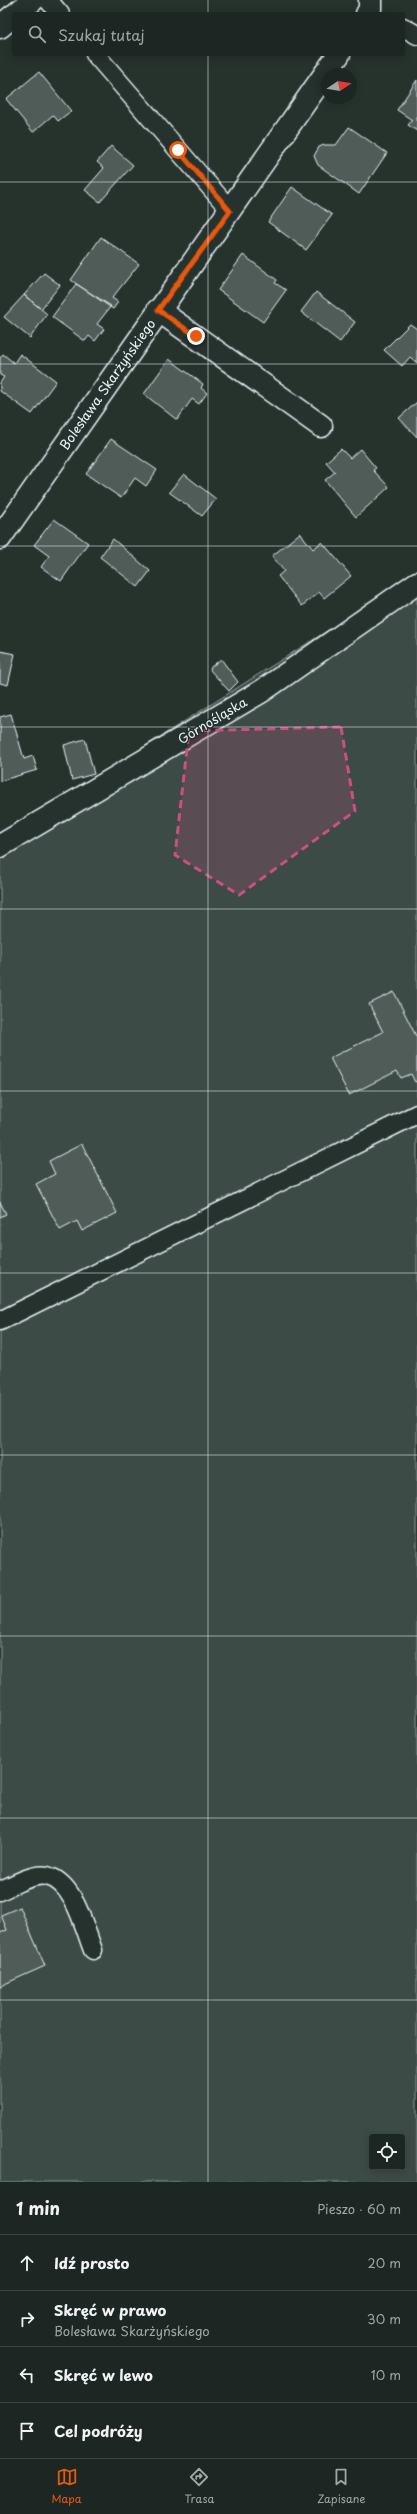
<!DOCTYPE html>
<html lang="pl">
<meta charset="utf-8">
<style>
body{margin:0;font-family:"Playpen Sans",sans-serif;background:#29322f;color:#f1f3f6}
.controls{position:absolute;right:12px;bottom:12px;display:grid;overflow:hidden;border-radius:4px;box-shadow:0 2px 10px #0003}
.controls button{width:36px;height:36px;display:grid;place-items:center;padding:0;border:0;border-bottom:1px solid #3a4340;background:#1c2622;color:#f1f3f6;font:20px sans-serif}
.compass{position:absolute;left:321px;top:68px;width:36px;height:36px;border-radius:50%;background:#1c2622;box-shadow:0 2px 10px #0003;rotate:78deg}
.stop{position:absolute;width:12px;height:12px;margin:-9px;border:3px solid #ea580c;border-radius:50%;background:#fff}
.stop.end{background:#ea580c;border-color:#fff;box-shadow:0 1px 4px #0008}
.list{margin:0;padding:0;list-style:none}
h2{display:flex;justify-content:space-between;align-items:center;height:52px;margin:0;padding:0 16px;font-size:17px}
h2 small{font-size:13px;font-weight:400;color:#a0a5a5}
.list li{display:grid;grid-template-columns:26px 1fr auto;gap:12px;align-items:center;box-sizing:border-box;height:56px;padding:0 16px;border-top:1px solid #3a4340}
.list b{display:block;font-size:15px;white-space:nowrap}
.list p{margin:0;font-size:13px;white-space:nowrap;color:#a0a5a5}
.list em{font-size:13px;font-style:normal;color:#a0a5a5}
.icon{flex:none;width:22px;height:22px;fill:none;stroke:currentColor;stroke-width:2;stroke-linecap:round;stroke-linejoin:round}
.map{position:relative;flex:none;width:417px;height:2182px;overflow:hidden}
.search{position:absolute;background:#1c2622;box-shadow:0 2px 10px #0003;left:12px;right:12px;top:12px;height:44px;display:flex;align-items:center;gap:10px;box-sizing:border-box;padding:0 14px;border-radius:4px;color:#a0a5a5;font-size:15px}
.sheet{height:276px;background:#1c2622}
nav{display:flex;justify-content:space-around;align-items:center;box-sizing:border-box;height:56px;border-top:1px solid #3a4340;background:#1c2622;font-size:11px;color:#a0a5a5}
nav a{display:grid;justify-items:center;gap:2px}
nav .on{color:#ea580c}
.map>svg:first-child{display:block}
.green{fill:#3e4b47;stroke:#939ea0;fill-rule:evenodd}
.building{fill:#505c59;stroke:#e8f1f8}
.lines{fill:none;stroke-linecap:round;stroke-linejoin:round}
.service-casing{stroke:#e8f1f8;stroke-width:21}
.minor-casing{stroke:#e8f1f8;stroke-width:25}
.tertiary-casing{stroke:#e8f1f8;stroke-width:25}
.service{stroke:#26332d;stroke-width:18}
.minor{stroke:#26332d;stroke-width:22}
.tertiary{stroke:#26332d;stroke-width:22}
.route{stroke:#ea580c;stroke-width:5}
.marked{fill:#cc4e82;fill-opacity:0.2;stroke:#cc4e82;stroke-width:3;stroke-dasharray:8 5;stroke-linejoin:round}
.grid{fill:none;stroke:#e8f1f8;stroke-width:1;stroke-opacity:0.55}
.labels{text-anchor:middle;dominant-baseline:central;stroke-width:3;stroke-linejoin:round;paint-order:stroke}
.street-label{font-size:13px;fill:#e8f1f8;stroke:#26332d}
</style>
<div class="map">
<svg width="417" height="2182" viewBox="0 0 417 2182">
<rect width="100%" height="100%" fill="#26332d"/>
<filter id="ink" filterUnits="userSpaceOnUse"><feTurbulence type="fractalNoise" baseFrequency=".025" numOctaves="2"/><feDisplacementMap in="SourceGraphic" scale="8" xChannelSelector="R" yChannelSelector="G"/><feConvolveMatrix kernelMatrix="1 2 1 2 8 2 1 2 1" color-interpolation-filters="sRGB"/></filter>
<g filter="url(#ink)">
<path class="green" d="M417 574V2182H0V838ZM372 2137H402V2167H372Z"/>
<path class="building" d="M39 72 71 111 58 121 53 115 33 132 6 99Z
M417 80V131L408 125 412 120 397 110Z
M349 127 387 153 359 194 318 165 314 156 319 147 324 145H336Z
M111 146 133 165 100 202 85 190 104 168 97 162Z
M292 187 332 215 306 250 268 222Z
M101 237 139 264 112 298 118 302 113 309 71 280Z
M243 255 277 280 275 283 286 290 263 322 218 290Z
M44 273 60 285 41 309 24 295Z
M76 284 111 306 97 324 104 329 95 341 89 336 85 341 52 317Z
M316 292 355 322 340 342 301 312Z
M24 295 47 314 30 338 4 317Z
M410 324 417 329V363L410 357 402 366 384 350Z
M3 354 14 363 20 354 56 381 32 414 0 391V383L4 377 0 375V358Z
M169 359 203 384 201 388 207 393 199 404 192 399 177 420 144 394Z
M417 402V437L399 418Z
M111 439 157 470 146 486 135 478 121 498 86 474Z
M341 449 350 458 360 449 376 468 373 470 389 487 356 517 325 480 335 472 326 462Z
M184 474 216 499 202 516 169 492Z
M54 519 88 543 61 581 41 567 49 556 34 545Z
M300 533 313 549 322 542 351 576 324 598 319 592 302 606 278 576 284 571 272 556Z
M113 539 150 571 138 587 100 557Z
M0 651 15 654 8 685 0 683Z
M221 659 238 682 229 691 210 670 211 667Z
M11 714 24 759 33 756 37 770 0 781V717Z
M85 739 94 774 72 780 64 745Z
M394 992 417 1038V1081L415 1082 411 1074 401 1078 397 1071 349 1095 330 1058 383 1032 369 1004Z
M82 1144 117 1213 82 1231 77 1221 60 1230 36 1184 55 1174 49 1161Z
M0 1202 6 1214 0 1217Z
M20 1907 45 1966 0 1986V1933L7 1930 1 1915Z"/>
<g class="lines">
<g class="service-casing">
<path id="service" d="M48 0 60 14
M403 27 417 35
M95 54 231 211
M0 1321 417 1114
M0 1891C13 1885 33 1873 47 1876 74 1882 84 1927 93 1950"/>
</g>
<g class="minor-casing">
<path id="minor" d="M367 14 370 9V0
M158 310 321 426
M0 538C112 376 227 216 339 54
M0 846 262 691 417 583"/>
</g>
<g class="tertiary-casing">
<path id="tertiary" d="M16 14 33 0
M0 27 14 15"/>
</g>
<use href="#service" class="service"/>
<use href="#minor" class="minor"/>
<use href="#tertiary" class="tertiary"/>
</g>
</g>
<g class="lines" filter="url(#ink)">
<path class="route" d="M178 150 230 211 158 310 196 336"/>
</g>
<path class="marked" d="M341 727 355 811 239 895 175 855 189 731Z"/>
<path class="grid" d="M208 0V14M208 54V2182M0 182H417M0 364H417M0 546H417M0 727H417M0 909H417M0 1091H417M0 1273H417M0 1455H417M0 1636H417M0 1818H417M0 2000H417"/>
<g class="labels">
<g class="street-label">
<text transform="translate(107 384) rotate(-55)">Bolesława Skarżyńskiego</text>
<text transform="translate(212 720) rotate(-31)">Górnośląska</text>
</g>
</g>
</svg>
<div class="controls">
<button><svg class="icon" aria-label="locate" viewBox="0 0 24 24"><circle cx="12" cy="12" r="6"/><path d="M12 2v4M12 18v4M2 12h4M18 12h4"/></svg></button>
</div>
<svg class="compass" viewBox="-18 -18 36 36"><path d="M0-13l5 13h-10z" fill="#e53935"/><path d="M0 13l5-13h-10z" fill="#a0a5a5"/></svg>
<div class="stop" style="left:178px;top:150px"></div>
<div class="stop end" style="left:196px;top:336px"></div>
<div class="search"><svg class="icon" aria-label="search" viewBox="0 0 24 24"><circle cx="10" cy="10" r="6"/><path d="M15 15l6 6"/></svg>Szukaj tutaj</div>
</div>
<section class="sheet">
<h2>1 min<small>Pieszo · 60 m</small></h2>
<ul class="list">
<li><svg class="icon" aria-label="ahead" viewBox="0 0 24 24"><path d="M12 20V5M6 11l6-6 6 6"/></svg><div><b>Idź prosto</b></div><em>20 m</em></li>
<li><svg class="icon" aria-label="right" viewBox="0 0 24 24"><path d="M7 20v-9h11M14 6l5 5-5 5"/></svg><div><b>Skręć w prawo</b><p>Bolesława Skarżyńskiego</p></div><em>30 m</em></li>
<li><svg class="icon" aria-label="left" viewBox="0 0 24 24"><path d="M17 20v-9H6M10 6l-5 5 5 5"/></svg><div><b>Skręć w lewo</b></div><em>10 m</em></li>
<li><svg class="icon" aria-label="arrive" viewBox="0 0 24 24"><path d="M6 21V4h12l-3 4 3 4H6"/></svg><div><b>Cel podróży</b></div></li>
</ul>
</section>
<nav>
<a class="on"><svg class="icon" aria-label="map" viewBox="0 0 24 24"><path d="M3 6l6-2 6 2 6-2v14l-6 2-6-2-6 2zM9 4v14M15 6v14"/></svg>Mapa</a>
<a><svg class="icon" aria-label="directions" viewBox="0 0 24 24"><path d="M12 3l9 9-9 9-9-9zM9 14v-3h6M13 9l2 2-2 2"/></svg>Trasa</a>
<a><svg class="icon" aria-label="saved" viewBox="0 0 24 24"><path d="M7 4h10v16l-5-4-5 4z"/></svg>Zapisane</a>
</nav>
